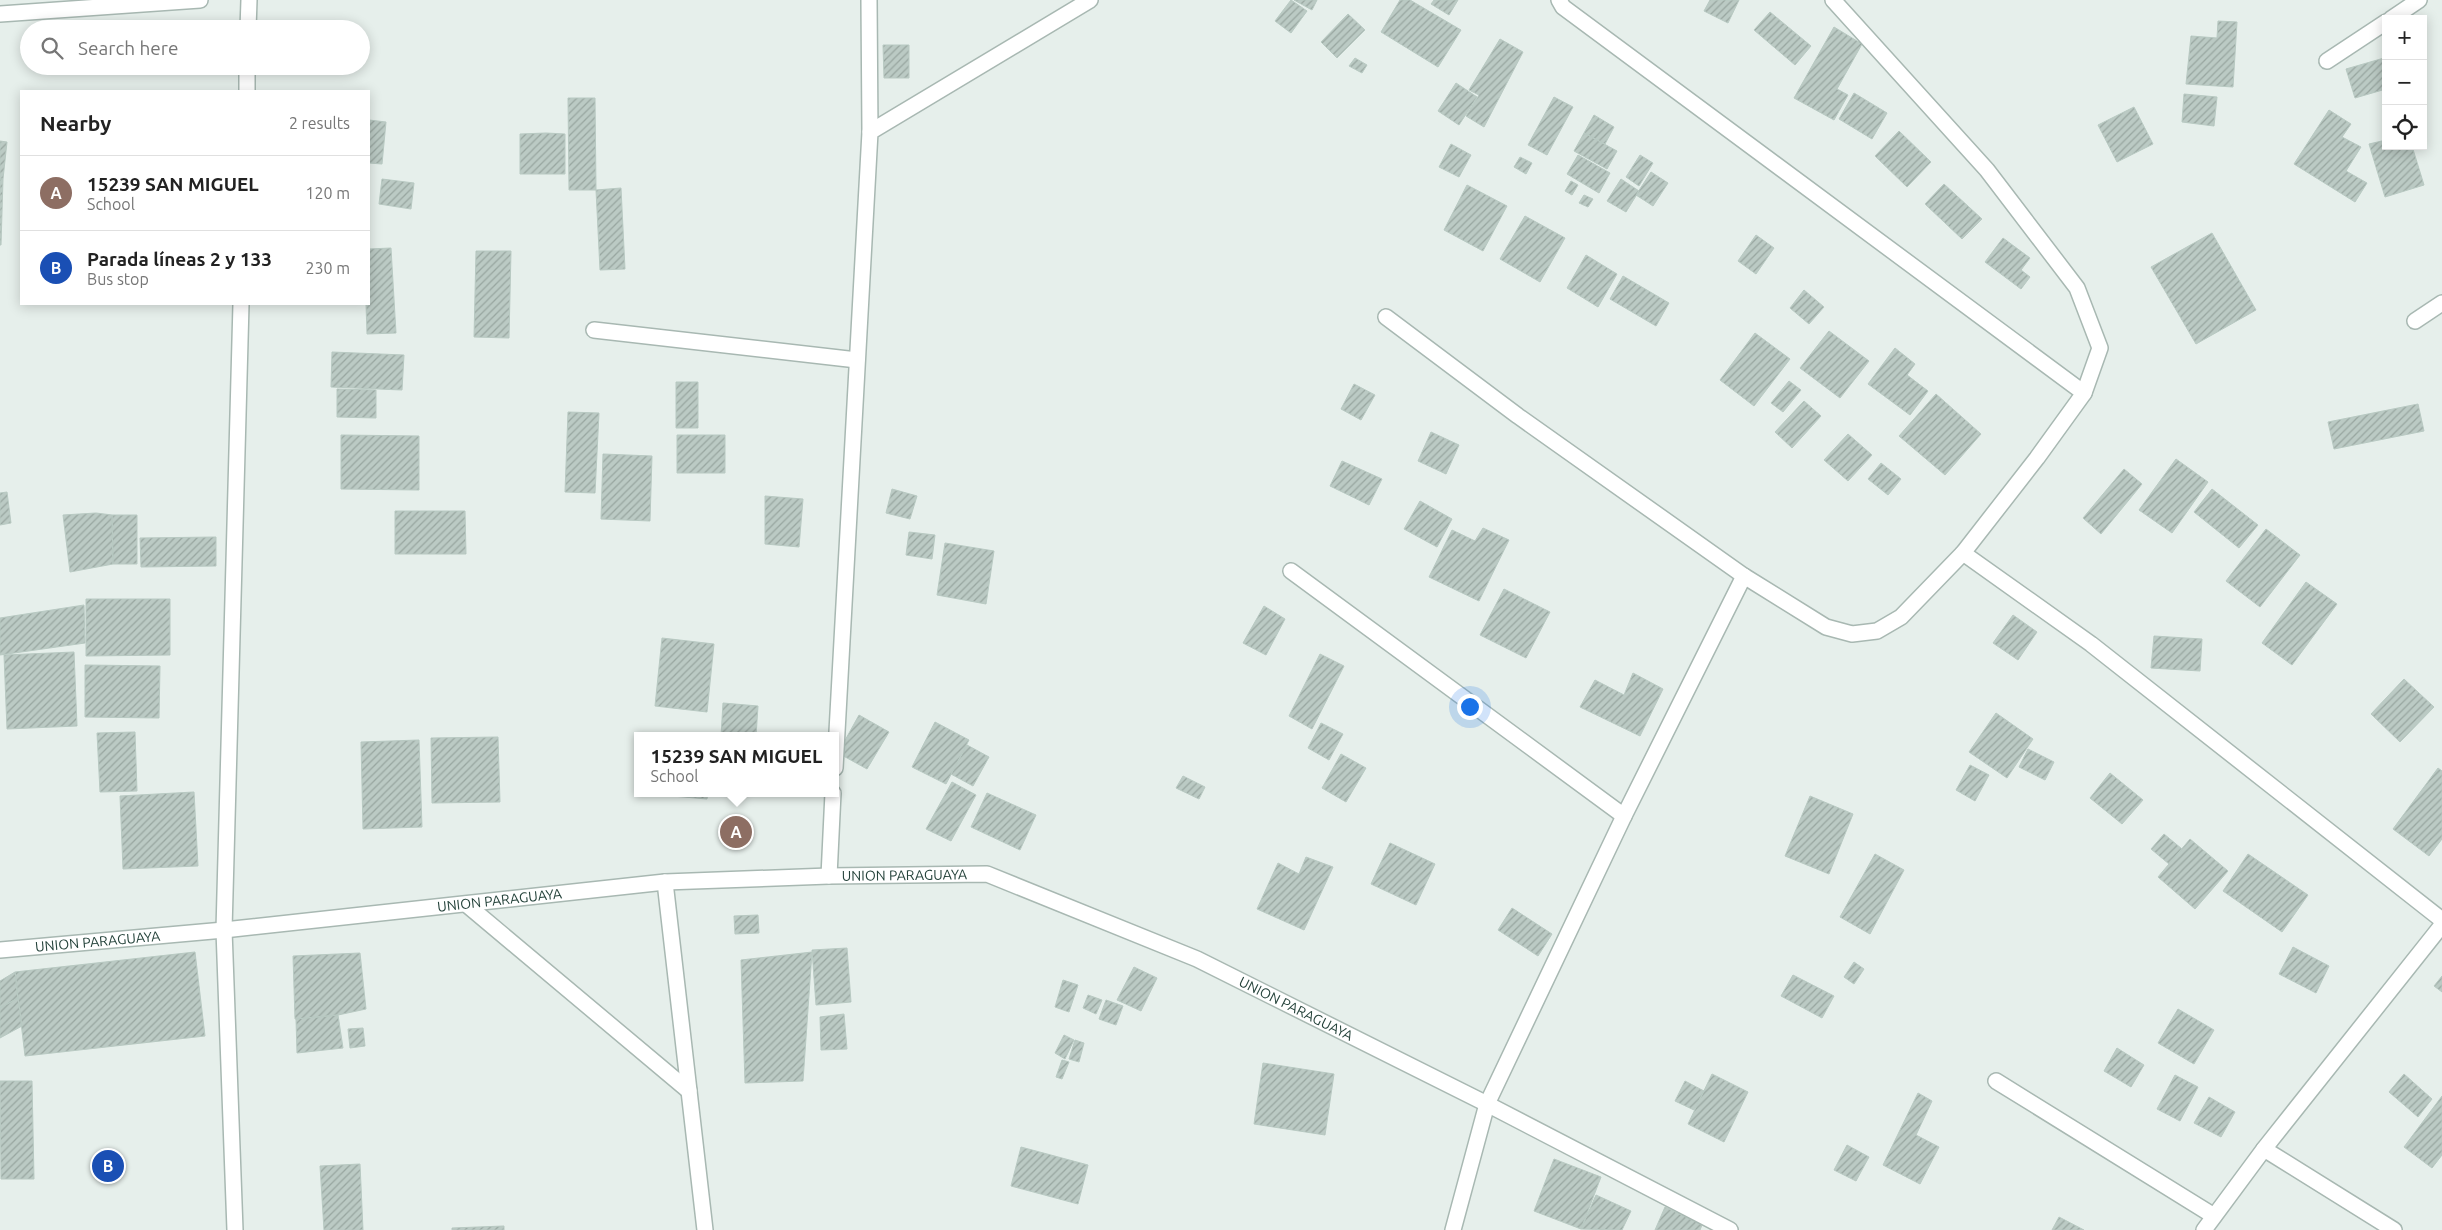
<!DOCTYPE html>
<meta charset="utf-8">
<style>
body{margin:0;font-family:Ubuntu,sans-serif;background:#f2f2f2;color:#222}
.controls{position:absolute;right:15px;top:15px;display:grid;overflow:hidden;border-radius:0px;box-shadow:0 2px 12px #0003}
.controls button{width:45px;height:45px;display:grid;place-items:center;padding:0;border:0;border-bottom:1px solid #e0e0e0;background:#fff;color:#222;font:25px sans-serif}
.you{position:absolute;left:1469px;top:706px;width:18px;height:18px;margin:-12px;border:4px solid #fff;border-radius:50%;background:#1a73e8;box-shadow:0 0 0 8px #1a73e833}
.badge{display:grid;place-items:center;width:32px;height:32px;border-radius:50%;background:#0b8043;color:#fff;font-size:16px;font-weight:700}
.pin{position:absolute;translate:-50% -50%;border:2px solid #fff;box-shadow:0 1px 5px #0006}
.popup{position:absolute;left:634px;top:732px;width:205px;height:65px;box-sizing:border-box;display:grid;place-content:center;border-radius:0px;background:#fff;filter:drop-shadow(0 1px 4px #0005);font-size:16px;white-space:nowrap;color:#767676}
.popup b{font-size:19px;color:#222}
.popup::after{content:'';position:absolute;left:50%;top:100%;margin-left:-10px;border:10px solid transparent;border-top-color:#fff}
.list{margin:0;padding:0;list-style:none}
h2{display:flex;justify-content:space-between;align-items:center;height:65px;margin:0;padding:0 20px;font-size:21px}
h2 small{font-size:16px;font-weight:400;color:#767676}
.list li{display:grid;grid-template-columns:32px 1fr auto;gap:15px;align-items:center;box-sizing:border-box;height:75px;padding:0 20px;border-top:1px solid #e0e0e0}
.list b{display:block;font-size:19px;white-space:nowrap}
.list p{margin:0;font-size:16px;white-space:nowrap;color:#767676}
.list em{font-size:16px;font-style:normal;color:#767676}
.icon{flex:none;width:28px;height:28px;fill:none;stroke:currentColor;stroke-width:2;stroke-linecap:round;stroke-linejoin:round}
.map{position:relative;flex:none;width:2442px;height:1230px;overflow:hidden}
.search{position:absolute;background:#fff;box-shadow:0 2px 12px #0003;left:20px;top:20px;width:350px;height:55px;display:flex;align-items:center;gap:12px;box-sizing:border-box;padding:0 18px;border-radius:28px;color:#767676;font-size:19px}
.panel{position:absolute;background:#fff;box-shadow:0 2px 12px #0003;left:20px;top:90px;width:350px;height:215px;border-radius:0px}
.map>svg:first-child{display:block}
.building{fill:url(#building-hatch);stroke:#b8c9c2}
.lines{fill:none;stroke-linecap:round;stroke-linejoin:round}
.service-casing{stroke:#a8b8b2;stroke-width:18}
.minor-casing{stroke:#a8b8b2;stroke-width:18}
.service{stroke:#fff;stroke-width:15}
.minor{stroke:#fff;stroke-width:15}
.labels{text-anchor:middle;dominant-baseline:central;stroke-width:4;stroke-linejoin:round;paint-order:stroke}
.street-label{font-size:14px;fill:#24423a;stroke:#f7fbf9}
</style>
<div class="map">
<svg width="2442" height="1230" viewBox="0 0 2442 1230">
<defs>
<pattern id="building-hatch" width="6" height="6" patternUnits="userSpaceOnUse" patternTransform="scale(1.25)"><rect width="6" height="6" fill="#bbcac4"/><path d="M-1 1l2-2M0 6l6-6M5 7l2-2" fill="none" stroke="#98a6a0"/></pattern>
</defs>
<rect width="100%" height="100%" fill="#e6efeb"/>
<path class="building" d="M1291 0 1307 11 1291 33 1275 21Z
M1294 0H1317L1312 10Z
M1400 0H1410L1461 30 1438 67 1381 32Z
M1434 0H1458L1449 15 1431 4Z
M1710 0H1739L1728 23 1704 11Z
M1770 12 1811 46 1795 65 1754 30Z
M1348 14 1365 30 1337 58 1321 42Z
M2218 21 2237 22 2233 87 2186 84 2191 36 2217 38Z
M1834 27 1862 44 1837 89 1848 95 1834 120 1794 98Z
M1500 39 1523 52 1484 127 1466 116 1479 95 1469 90Z
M883 45H909V78H884Z
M1355 58 1367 65 1362 73 1349 66Z
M2384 58 2386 89 2355 98 2346 69Z
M1456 83 1477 97 1459 125 1438 111Z
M1854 93 1887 113 1872 139 1839 119Z
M2184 94 2217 97 2214 126 2182 122Z
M1554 97 1573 107 1547 155 1528 145Z
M568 98H595L596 190H569Z
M2134 107 2153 144 2117 162 2098 125Z
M2329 110 2351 124 2342 137 2361 147 2346 171 2367 183 2355 202 2294 164Z
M1594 115 1614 127 1605 144 1584 133Z
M369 120 386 122 382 164 369 163Z
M1899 131 1931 162 1907 187 1875 156Z
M546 133 565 134V174H520V134Z
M1584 133 1617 151 1607 169 1574 151Z
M2386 140V146H2412L2424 185 2385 197 2369 144Z
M0 141 7 142 3 179H0Z
M1451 144 1471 155 1459 177 1439 167Z
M1578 155 1610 173 1599 193 1567 174Z
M1640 155 1653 163 1639 186 1626 177Z
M1520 157 1532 163 1526 174 1514 167Z
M1651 172 1668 183 1653 206 1636 195Z
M0 179H3L1 245H0Z
M382 179 414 183 411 209 379 204Z
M1621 179 1639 191 1626 212 1607 201Z
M1571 181 1578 185 1572 195 1565 191Z
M1944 184 1982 219 1962 239 1925 204Z
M1467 185 1507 206 1483 251 1444 230Z
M621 188 625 269 600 270 596 190Z
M1584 195 1593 199 1588 207 1579 203Z
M1525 216 1565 238 1540 282 1500 259Z
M2212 233 2256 310 2196 344 2151 267Z
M1756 235 1774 248 1756 274 1738 261Z
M2003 238 2030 258 2021 270 2030 277 2021 289 1985 262Z
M391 248 396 333 367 334 366 304H369V249Z
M476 251H511L509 338 474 337Z
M1586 255 1617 274 1598 307 1567 288Z
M1623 276 1669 303 1656 326 1610 299Z
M1804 290 1824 307 1809 324 1790 308Z
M1829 331 1869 361 1840 398 1800 368Z
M1755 333 1790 359 1754 406 1720 380Z
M1895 348 1915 364 1907 375 1928 391 1910 415 1868 384Z
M332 352 404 355 402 390 331 387Z
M1789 381 1801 390 1783 412 1771 403Z
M676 382H698V428H676Z
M1354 384 1375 395 1361 420 1341 409Z
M337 389 376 390V418L337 417Z
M1936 394 1981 434 1945 475 1899 436Z
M1804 401 1821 416 1792 448 1775 432Z
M2418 404 2424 431 2334 449 2328 422Z
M568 412 599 413 595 493 565 492Z
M1431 432 1459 445 1446 474 1418 461Z
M1848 434 1872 455 1848 481 1824 460Z
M341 435 419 436V490L341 489Z
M677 435H725V473H677Z
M603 454 652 456 650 521 601 519Z
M2176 459 2208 482 2172 533 2139 510Z
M1342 461 1382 479 1369 505 1330 486Z
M1881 463 1901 479 1888 495 1868 479Z
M2124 469 2142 484 2101 534 2083 518Z
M892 489 917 496 910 519 886 513Z
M2212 489 2258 525 2239 548 2194 512Z
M7 492 11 523 0 525V493Z
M765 496 803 499 799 547 765 544Z
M1420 501 1452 519 1437 547 1404 529Z
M395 511H465L466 554H395Z
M96 513 112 515 113 564 70 572 63 515Z
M112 515H137V564H113Z
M1483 528 1509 540 1479 601 1429 577 1452 530 1475 541Z
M2266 529 2300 555 2260 607 2226 581Z
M909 532 935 535 932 559 906 555Z
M216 537V566L141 567 140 538Z
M945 543 994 551 986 604 937 595Z
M2306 582 2337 604 2292 665 2262 643Z
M1504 589 1550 612 1526 658 1480 635Z
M86 599H170V655L86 656Z
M84 605 85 643 0 655V618Z
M1264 606 1285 619 1266 655 1243 643Z
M2013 615 2037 632 2018 660 1993 643Z
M2154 636 2202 639 2200 671 2151 668Z
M662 638 714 644 707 712 655 706Z
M74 652 77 726 7 729 4 655Z
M1320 654 1344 666 1312 729 1289 716Z
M85 665 160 666 159 718 85 717Z
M1633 673 1663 689 1640 736 1580 707 1595 680 1624 695Z
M2404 679 2434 707 2400 742 2371 714Z
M723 703 758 706 756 736H721Z
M1996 713 2033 739 2007 778 1969 752Z
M859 715 889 732 867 769 838 753Z
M935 722 969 740 946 784 912 767Z
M1321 723 1343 734 1329 760 1308 748Z
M135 732 137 791 100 792 97 733Z
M498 737 500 802 432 803 431 738Z
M419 740 422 827 363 829 361 742Z
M967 745 989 757 973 786 951 774Z
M2028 749 2054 762 2045 780 2019 767Z
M1341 754 1366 768 1346 802 1322 788Z
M1970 765 1989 775 1975 801 1956 790Z
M2438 768 2442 771V839L2429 856 2393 829Z
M2110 773 2143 800 2122 824 2090 798Z
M1183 776 1205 787 1199 799 1176 788Z
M952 782 976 795 951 841 926 829Z
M194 792 198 866 123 869 120 796Z
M672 793H708L707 799 672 796Z
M987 793 1036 815 1020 850 971 827Z
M1810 796 1853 814 1829 874 1785 856Z
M2164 834 2182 849 2169 864 2151 849Z
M2190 839 2228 871 2195 909 2158 877Z
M1390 843 1435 864 1416 905 1371 884Z
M1875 854 1904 870 1870 934 1840 917Z
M2248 854 2308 895 2282 932 2223 891Z
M1306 857 1333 867 1304 930 1257 909 1278 863 1299 874Z
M1512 908 1552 934 1538 956 1498 930Z
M758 915 759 933 735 934 734 916Z
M2293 947 2329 966 2316 993 2279 974Z
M847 948 851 1002 816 1005 812 950Z
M195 952 205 1036 25 1056 15 972Z
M812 952 803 1081 745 1083 741 960Z
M360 953 366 1009 338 1015 295 1019 293 956Z
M1854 962 1864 969 1854 984 1844 977Z
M1134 967 1157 978 1141 1011 1117 1000Z
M15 972 18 998 0 1008V981Z
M1793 975 1834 996 1822 1018 1781 996Z
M2442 976V992L2434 986Z
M1063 980 1078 985 1069 1012 1055 1007Z
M1088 995 1102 1000 1096 1014 1083 1008Z
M18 998 22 1026 0 1038V1008Z
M1106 1000 1123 1006 1116 1025 1099 1019Z
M2178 1009 2214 1030 2194 1064 2158 1043Z
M844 1014 847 1049 821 1050 820 1017Z
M338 1015 343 1048 297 1053 296 1019Z
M363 1028 365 1046 350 1048 348 1029Z
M1064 1035 1074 1040 1065 1059 1055 1053Z
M1075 1040 1084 1043 1079 1062 1069 1059Z
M2117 1048 2144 1065 2131 1087 2104 1071Z
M1062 1060 1069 1062 1062 1079 1056 1077Z
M1263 1063 1334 1074 1325 1135 1254 1124Z
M1712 1074 1748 1092 1724 1142 1688 1124Z
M2404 1074 2432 1099 2418 1117 2389 1092Z
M2175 1075 2198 1087 2180 1121 2157 1109Z
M0 1081H32L34 1179H1Z
M1685 1081 1704 1091 1694 1110 1675 1101Z
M1918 1093 1932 1101 1916 1135 1939 1147 1920 1184 1883 1165Z
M2442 1096V1155L2432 1168 2404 1147Z
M2209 1097 2235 1112 2221 1137 2194 1123Z
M1847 1145 1869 1157 1856 1181 1834 1170Z
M1021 1147 1088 1165 1078 1204 1011 1186Z
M1554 1159 1601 1177 1581 1229 1534 1211Z
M360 1164 363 1230H324L320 1166Z
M1596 1195 1631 1211 1622 1230 1581 1229Z
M1665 1207 1702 1225 1700 1230H1655Z
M2059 1217 2084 1230H2052Z
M504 1226V1230H452V1228Z"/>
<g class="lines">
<g class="service-casing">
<path id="service" d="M594 330 857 360
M1996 1081 2214 1216"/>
</g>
<g class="minor-casing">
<g id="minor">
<path d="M869 0 870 132"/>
<path d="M1833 0 1987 170 2077 288 2100 348 2084 393"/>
<path d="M0 14 200 0"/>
<path d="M2391 19 2419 0"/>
<path d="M248 29 249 0"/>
<path d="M2327 61 2386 22"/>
<path d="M247 91V66"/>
<path d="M1386 317 1518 416 1744 576 1826 627 1852 634 1877 631 1901 617 1963 553 2037 458 2084 393 1563 7 1559 0"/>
<path d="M2415 321 2442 303"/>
<path d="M1963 553 2091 644 2442 920"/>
<path d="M1291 571 1624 816"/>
<path d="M835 768 870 132 1090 0"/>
<path d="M829 876 833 793"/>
<path d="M665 882 705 1230"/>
<path d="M466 904 689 1091"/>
<path id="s1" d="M0 950 224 930 665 882 829 876 987 874 1197 959 1487 1104 1730 1230"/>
<path d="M2264 1149 2394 1230"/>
<path d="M235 1230 224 930 241 304"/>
<path d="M1453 1230 1487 1104 1624 816 1744 576"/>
<path d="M2204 1230 2264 1149 2442 925"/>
</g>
</g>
<use href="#service" class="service"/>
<use href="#minor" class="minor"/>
</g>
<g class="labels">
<g class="street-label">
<text stroke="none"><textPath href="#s1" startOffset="908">UNION PARAGUAYA</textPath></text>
<text stroke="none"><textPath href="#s1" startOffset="502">UNION PARAGUAYA</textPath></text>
<text stroke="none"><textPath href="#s1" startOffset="98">UNION PARAGUAYA</textPath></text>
<text stroke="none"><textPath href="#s1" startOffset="1328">UNION PARAGUAYA</textPath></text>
</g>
</g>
</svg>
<div class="controls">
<button>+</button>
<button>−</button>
<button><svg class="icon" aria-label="locate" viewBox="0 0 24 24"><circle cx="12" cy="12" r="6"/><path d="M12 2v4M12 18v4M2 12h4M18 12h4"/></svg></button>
</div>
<div class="you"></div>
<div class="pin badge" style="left:736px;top:832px;background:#8d6e63">A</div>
<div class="popup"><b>15239 SAN MIGUEL</b>School</div>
<div class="pin badge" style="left:108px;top:1166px;background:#1a4fb4">B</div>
<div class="search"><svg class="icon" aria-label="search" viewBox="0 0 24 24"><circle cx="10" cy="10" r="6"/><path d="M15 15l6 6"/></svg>Search here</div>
<section class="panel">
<h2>Nearby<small>2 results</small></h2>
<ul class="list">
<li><span class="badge" style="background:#8d6e63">A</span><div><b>15239 SAN MIGUEL</b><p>School</p></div><em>120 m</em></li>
<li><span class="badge" style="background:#1a4fb4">B</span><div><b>Parada líneas 2 y 133</b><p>Bus stop</p></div><em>230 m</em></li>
</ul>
</section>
</div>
